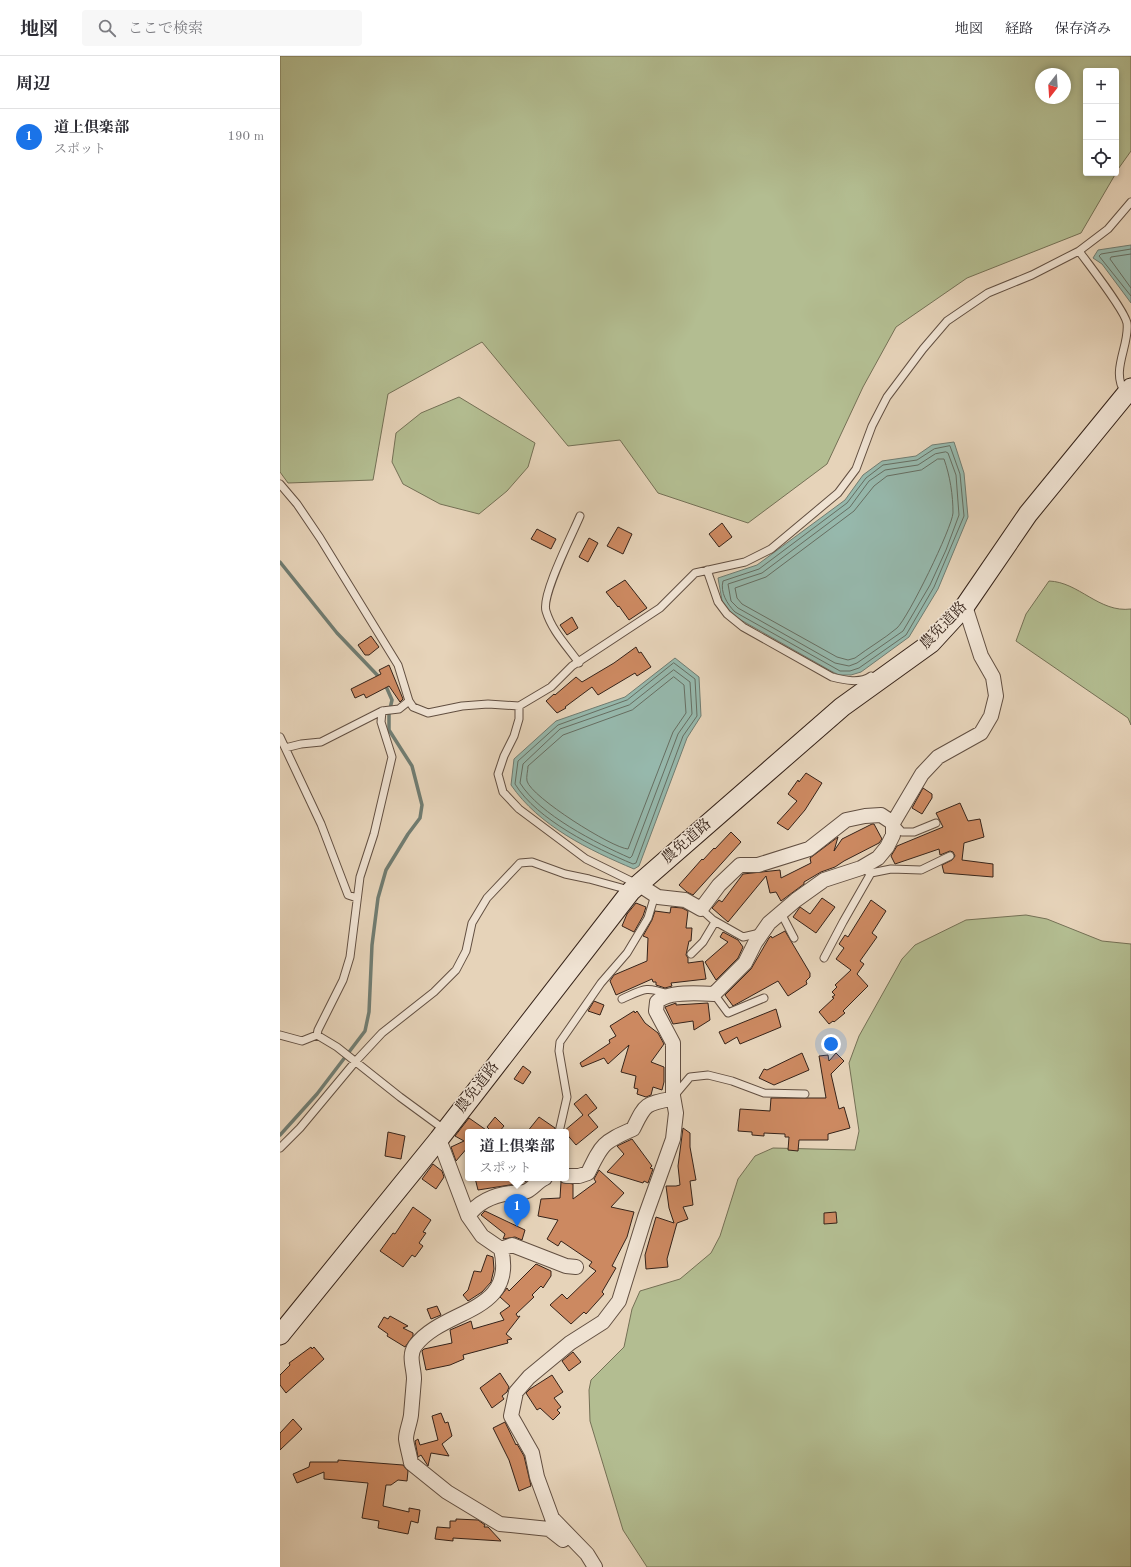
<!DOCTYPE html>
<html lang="ja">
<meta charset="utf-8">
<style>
body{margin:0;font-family:"Old Standard TT","Noto Serif JP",serif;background:#f7f7f7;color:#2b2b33}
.controls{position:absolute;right:12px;top:12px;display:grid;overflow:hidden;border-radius:4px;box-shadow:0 2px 6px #0003}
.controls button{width:36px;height:36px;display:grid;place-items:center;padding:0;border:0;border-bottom:1px solid #e1e1e2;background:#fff;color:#2b2b33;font:20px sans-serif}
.compass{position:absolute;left:755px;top:12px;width:36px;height:36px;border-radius:50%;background:#fff;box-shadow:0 2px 6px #0003;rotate:197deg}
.you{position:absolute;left:551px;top:988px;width:14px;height:14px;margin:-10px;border:3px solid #fff;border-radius:50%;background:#1a73e8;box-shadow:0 0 0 6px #1a73e833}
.badge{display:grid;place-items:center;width:26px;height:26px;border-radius:50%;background:#1a73e8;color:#fff;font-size:13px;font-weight:700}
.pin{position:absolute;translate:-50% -33px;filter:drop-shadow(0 1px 2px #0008)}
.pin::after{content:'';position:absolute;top:21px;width:14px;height:12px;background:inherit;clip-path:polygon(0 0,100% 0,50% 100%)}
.popup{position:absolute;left:185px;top:1073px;width:104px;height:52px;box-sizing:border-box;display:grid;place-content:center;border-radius:4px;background:#fff;filter:drop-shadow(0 1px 3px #0005);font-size:13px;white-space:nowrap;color:#7c7c81}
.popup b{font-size:15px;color:#2b2b33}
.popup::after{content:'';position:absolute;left:50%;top:100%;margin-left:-8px;border:8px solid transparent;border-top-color:#fff}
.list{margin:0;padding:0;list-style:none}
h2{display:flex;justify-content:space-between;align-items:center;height:52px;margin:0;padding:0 16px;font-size:17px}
h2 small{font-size:13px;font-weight:400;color:#7c7c81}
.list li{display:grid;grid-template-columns:26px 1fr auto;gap:12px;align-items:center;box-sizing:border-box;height:56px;padding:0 16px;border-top:1px solid #e1e1e2}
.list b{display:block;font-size:15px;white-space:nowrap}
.list p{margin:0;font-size:13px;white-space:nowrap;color:#7c7c81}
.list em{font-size:13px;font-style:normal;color:#7c7c81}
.icon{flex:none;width:22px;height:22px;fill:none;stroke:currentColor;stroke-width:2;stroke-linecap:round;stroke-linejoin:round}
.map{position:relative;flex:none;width:851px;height:1511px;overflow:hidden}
header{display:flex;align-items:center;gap:24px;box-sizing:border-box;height:56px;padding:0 20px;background:#fff;border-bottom:1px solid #e1e1e2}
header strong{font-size:19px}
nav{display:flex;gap:22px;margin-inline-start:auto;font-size:14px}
.search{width:280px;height:36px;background:#f7f7f7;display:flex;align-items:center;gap:10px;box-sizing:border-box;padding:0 14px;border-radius:4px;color:#7c7c81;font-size:15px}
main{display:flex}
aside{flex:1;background:#fff}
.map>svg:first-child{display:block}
.green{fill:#b3bd91;stroke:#747055;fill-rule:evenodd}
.water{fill:#96b8ac;stroke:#707c71}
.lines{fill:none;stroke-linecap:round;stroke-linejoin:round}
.shore{stroke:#666e62;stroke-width:1}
.stream{stroke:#707c71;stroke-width:3.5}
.building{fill:#cc8961;stroke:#362319}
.lane-casing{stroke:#624f41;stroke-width:9}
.street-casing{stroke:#624f41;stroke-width:16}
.secondary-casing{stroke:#362319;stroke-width:21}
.lane{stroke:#efe2d2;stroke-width:7}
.street{stroke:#efe2d2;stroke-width:14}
.secondary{stroke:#efe2d2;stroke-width:19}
.labels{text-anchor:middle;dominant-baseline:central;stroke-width:3;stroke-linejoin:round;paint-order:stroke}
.street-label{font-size:15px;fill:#362319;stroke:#efe2d2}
</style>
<header>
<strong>地図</strong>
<div class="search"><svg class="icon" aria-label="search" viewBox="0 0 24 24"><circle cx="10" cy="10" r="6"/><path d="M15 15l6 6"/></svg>ここで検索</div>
<nav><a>地図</a><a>経路</a><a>保存済み</a></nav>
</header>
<main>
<aside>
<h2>周辺<small></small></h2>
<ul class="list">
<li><span class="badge">1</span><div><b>道上倶楽部</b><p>スポット</p></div><em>190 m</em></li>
</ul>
</aside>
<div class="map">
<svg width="851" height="1511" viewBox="0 0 851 1511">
<rect width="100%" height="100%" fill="#e6d3b9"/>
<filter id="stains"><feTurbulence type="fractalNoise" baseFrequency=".005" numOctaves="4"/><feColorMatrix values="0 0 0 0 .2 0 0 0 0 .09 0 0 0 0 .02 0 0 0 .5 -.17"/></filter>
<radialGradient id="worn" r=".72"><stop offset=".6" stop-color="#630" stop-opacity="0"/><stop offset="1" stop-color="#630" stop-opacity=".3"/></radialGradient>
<path class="green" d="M0 0H851V95L836 116V15H806V117H836L801 177 687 222 616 271 583 331 547 408 468 467 378 437 340 384 288 390 202 286 108 338 93 424 8 427 0 416ZM761 18H785V42H761Z
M179 341 255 387 248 411 227 435 199 458 160 448 123 428 112 406 116 377 141 357Z
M769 525C799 526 819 557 851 553V669L848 662 736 585 746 558Z
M746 859 767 863 822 885 851 888V1511H367L343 1474 310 1365 309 1334 311 1324 344 1291 352 1253 360 1235 400 1223 431 1197 440 1180 458 1123 475 1100 493 1092 575 1094 579 1075 569 1007 579 980 622 903 635 889 686 864Z"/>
<path class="water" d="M851 189V247L822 208 813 202 818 194Z
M674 386 684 417 688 461 658 533 629 581 581 616 571 619H559L551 615 452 559 443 550 438 522 477 509 565 444 583 419 602 405 636 400 652 389Z
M395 602 419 621 421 660 407 682 359 810 354 813C309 794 259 770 231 729L234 703 276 665 345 641Z"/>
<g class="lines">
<path class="shore" d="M851 193 821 198 819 200 851 240
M851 198 831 201 830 203 851 232
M670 390 680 418 684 460 654 531 626 579 579 612 570 615H560L553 611 455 556C447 548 440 536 443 525L479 513 567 447 586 422 603 409 637 404 654 393Z
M666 396 668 397 676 419 679 459 666 494 650 529 623 575 577 607 569 610 555 607 458 552 451 545 448 528 482 517 570 451 589 425 605 414 638 409 655 398Z
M658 403H664C670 420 673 439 673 457 672 472 628 562 617 572 604 583 588 592 575 602L568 604 557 601 462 548 457 542 455 532 486 521 574 455 594 430 607 420 641 414Z
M394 607 415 623 417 660 403 680 356 807 353 808C315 792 257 764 235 728L238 705 278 669 347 644Z
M394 614 410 626 412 658 398 678 352 800 350 802C316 787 260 759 240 727L243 708 280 673 349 649Z
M394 621 404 629 406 657 393 676 348 793C332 792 251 741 247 725 246 721 248 714 248 710L283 679 352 654Z"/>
<path class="stream" d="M0 506 57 577 101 623
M0 1079 37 1038 85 975 89 956 92 889 98 842 106 814 128 778 140 762 142 749 132 710 109 674V657L112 644 105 628"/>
</g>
<path class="building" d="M442 467 452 481 439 491 429 478Z
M338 471 352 478 343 498 327 490Z
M257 473 276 483 271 493 251 483Z
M309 482 318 487 308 506 299 501Z
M345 524 367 552 349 564 339 550 338 551 326 536Z
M292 561 298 572 287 579 280 569Z
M91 580 99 591 89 599H85L78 589Z
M356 591 359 597 361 596 371 611 357 620 355 617 318 639 312 631 285 651 286 652 277 657 266 645 274 638 275 639 296 621 302 626 334 607Z
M109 609 123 643 120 646 109 630 86 642 84 638 75 642 71 633 101 618 99 614Z
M526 717 542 727 525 754 508 774 497 767 517 745 508 738 518 724 519 726Z
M643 732 652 738V742L642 758 632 752Z
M680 747 688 765 700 763 704 781 684 787 682 804 713 808V821L664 817 662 809 672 804 675 800 673 796 670 795 660 799 659 793 615 808 611 800 617 790 663 771 656 757Z
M592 768H594L602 783 599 787 564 805 555 811 541 816 524 826V828L501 845 496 836 490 837 486 820 448 866 432 852 439 844 442 846 463 818 500 814 501 822 531 807 530 802 558 781 554 795 562 783Z
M451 776 461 786 413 839 407 836 399 829 422 803 423 804 434 792 435 793Z
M542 842 555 851 536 877 513 861 520 851 530 858Z
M591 844 606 855 592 877 597 881 580 905 584 908 577 918 588 930 563 955 565 957 554 966 553 965 549 968 539 956 554 942 552 941 555 939 552 936 557 931 555 929 571 914 556 903 564 892 559 888 565 879 568 881Z
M356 847 366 851 363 860 354 876 342 870 347 858Z
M391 851 402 852 408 855 406 872H412L411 885H409L406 899 408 902V907L423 905 426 923 391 927 392 930 385 932 376 929V926H373L372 923 336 939 330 925 334 919 367 905 368 882 363 880 372 864 375 855 390 857Z
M505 875 530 917V921L526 925 527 928 508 940 498 925 453 950 445 939 471 913 489 882 491 880 492 882Z
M443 876 458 884 463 891 458 902 436 924 425 906 448 886 440 881Z
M314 945 324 949 320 959 308 955Z
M396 947V949L428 947 430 964 414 974 413 965 393 968 385 951Z
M496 953 501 971 460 988 457 981 445 988 439 976Z
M354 955 355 957 357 955 365 967 378 977 384 988 371 1006 384 1011V1026L382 1034 373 1031 371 1039 366 1041 357 1038 358 1033 354 1032 356 1020 341 1016 349 989 328 1008 324 1002 302 1011 300 1007 330 987 329 984 336 980 330 970Z
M522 997 529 1014 494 1029 479 1022 484 1013 487 1014Z
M556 997 564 1005 551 1018 559 1053 564 1051 570 1072 548 1078V1084H519L518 1095 508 1094 509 1081H505V1078L484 1077V1080L472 1079V1076L458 1075 460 1053 490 1055 491 1042H546L539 1000 548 999 549 1005Z
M243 1010 251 1016 243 1028 234 1023Z
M306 1038 317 1052 308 1059 318 1071 296 1089 284 1075 303 1059 294 1048Z
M215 1061 224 1070 219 1076H212L207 1071Z
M259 1061 275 1072 274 1076H247Z
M189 1062 209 1076H188V1091L176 1105 171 1091 184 1085 175 1080Z
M403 1072 410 1077V1091L416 1124 410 1125 413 1149 403 1151 408 1163 397 1167 387 1203 388 1211 366 1213 365 1199 376 1161 394 1167 389 1152 386 1130H396L400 1129 398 1110Z
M108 1076 125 1080 121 1103 105 1100Z
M352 1083 372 1110 370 1112 373 1113 368 1127 364 1125 363 1127 327 1116 344 1098 337 1090Z
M153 1108 162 1115 164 1121 156 1133 142 1123Z
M319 1114 344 1137 331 1151 354 1156 347 1181 332 1210 336 1212 322 1236 324 1238 306 1258 304 1256 291 1268 270 1249 282 1238 287 1243 316 1215 309 1210 312 1206 281 1185 278 1190 267 1183 278 1164 258 1160 261 1143 280 1142 281 1126 293 1128V1143L316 1126 314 1123Z
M195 1122H247V1125L236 1128 198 1134Z
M133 1151 151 1164 143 1176 146 1177 139 1187 143 1190 135 1201 132 1199 123 1211 100 1195 113 1177 115 1178Z
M205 1155 245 1174 242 1184 235 1181 223 1183 225 1178 201 1159Z
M556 1156 557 1167 544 1168V1157Z
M207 1199 213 1201 214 1213 211 1226 202 1236 188 1245 183 1239 188 1234 194 1215 201 1216Z
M256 1208 271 1215V1220L263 1232 261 1230 252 1239 254 1241 236 1258 238 1261 240 1260 226 1278 232 1283 227 1284 228 1287 183 1299 184 1303 170 1309 146 1314 142 1295 144 1293 172 1287 170 1274 191 1265 193 1273 224 1264 220 1257 230 1250 220 1241 227 1232 229 1235Z
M157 1250 161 1259 151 1263 147 1253Z
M110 1260 128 1270 123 1272 133 1277V1280L125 1291 107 1280 108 1278 98 1271 104 1261 108 1263Z
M31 1291 32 1293 34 1291 44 1303 6 1337 0 1329V1319L10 1309 9 1307Z
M293 1296 301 1306 289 1315 282 1305Z
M220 1317 229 1331 227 1336 222 1340 224 1343 212 1352 200 1332Z
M272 1319 283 1336 274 1342 281 1351 277 1354 280 1357 273 1364 260 1352 257 1354 246 1337 250 1333Z
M161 1357 165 1367 168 1366 172 1380 162 1388 169 1400 151 1397 148 1410 141 1399 138 1401 135 1385 138 1383 140 1389 158 1384 152 1360Z
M13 1363 22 1373 0 1394V1377Z
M225 1366 236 1389 237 1388 244 1400 251 1430 239 1435 229 1404 213 1372Z
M58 1404 123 1409 128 1415 127 1425 118 1424 111 1429H106L103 1450 129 1456V1452L140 1454 138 1467 131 1465 128 1478 98 1472 99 1465 82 1462 88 1427 44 1423V1416L17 1427 13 1418 29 1411 30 1406H58Z
M176 1463 198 1464 205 1469 204 1471H208L221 1485 173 1482V1485L155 1483 157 1471 170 1472V1465H176Z"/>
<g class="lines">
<g class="lane-casing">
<path id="lane" d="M799 195 828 173 851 146
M0 428 17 448 40 482 118 609 129 645 133 651 148 657 182 650 208 648 239 650
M427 514 438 546 447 558 463 571 552 621C564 624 580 628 591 620
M299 607C287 590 272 575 266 555 261 539 293 477 300 460
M0 681 41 768 68 839 77 842
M5 692 21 688 41 686 102 655
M614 767 622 776H634L656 767
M591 817 611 813 641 814 670 800
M357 828 306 803 239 753 223 736 218 718 224 700 234 680 239 663V650L271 631 292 610 380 552 415 517 465 506 491 493 558 437 576 413 592 370 607 341 643 293 667 265 708 237 752 219 799 195C809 209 844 253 847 267 850 289 830 315 845 336
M421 853 433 864 463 881 480 877
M501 857 514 882
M411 898 423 886 435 866
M544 902 563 866 591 817 581 812
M434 938 448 957 484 942
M342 943C364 933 365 930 388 938
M0 979 22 985 37 979 57 991 120 1041 165 1074
M37 979 38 974 63 924 70 901 80 821 94 778 112 701 101 666 102 655 119 653 129 645
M394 1040 410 1021 428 1019 452 1025 484 1037 525 1038
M279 1076 287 1041 279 995 280 986 321 927 347 897 368 862 375 839
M0 1092 20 1072 75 1006 102 977 154 936 176 914 186 895 192 867 207 842 240 807 252 806 285 818 309 823 349 834"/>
</g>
<g class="street-casing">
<path id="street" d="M358 828 378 841 405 844 421 853 439 829 460 809H478L529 793 566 764 585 760 601 759 613 767
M159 1083 188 1160 202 1180 221 1193C237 1258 163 1252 135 1290 128 1300 134 1312 134 1323 133 1335 132 1348 131 1359 130 1367 126 1376 126 1383 127 1391 130 1400 131 1407L167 1436 220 1468 269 1473 283 1484
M286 1120H299L308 1117C322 1088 323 1086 353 1073 365 1049 364 1048 391 1043L393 1040
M188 1160C198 1146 214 1139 231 1137 236 1137 243 1137 247 1135 253 1132 258 1125 265 1122
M221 1193 232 1189 286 1210 296 1211
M315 1511 307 1498 272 1462 257 1421 252 1397 231 1360 236 1336 249 1321 290 1287 323 1266 339 1245 365 1161 393 1083 396 1057 393 1040V987L376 955 377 946C387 935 419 937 434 938L465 907 475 887 489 867 516 844 544 824 581 812 598 802 607 791 613 779V767L642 718 658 701 701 677 711 660 716 640 713 621 701 600 685 550"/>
</g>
<g class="secondary-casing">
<path id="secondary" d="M0 1279 159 1083 351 835 562 651 651 587 685 550 748 458 851 332"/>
</g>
<use href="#lane" class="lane"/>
<use href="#street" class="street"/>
<use href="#secondary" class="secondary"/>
</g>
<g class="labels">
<g class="street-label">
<text transform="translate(664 570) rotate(-46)">農免道路</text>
<text transform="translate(407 786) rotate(-41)">農免道路</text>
<text transform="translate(198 1032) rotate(-52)">農免道路</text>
</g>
</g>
<rect width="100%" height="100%" filter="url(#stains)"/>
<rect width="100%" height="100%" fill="url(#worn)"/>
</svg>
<div class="controls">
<button>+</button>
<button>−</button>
<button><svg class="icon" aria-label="locate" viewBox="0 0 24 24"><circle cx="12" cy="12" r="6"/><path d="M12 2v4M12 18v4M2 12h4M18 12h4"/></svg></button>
</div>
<svg class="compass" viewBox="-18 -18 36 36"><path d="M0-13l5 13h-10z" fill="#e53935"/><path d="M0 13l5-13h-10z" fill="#7c7c81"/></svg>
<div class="you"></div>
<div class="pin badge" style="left:237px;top:1171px">1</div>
<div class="popup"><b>道上倶楽部</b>スポット</div>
</div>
</main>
